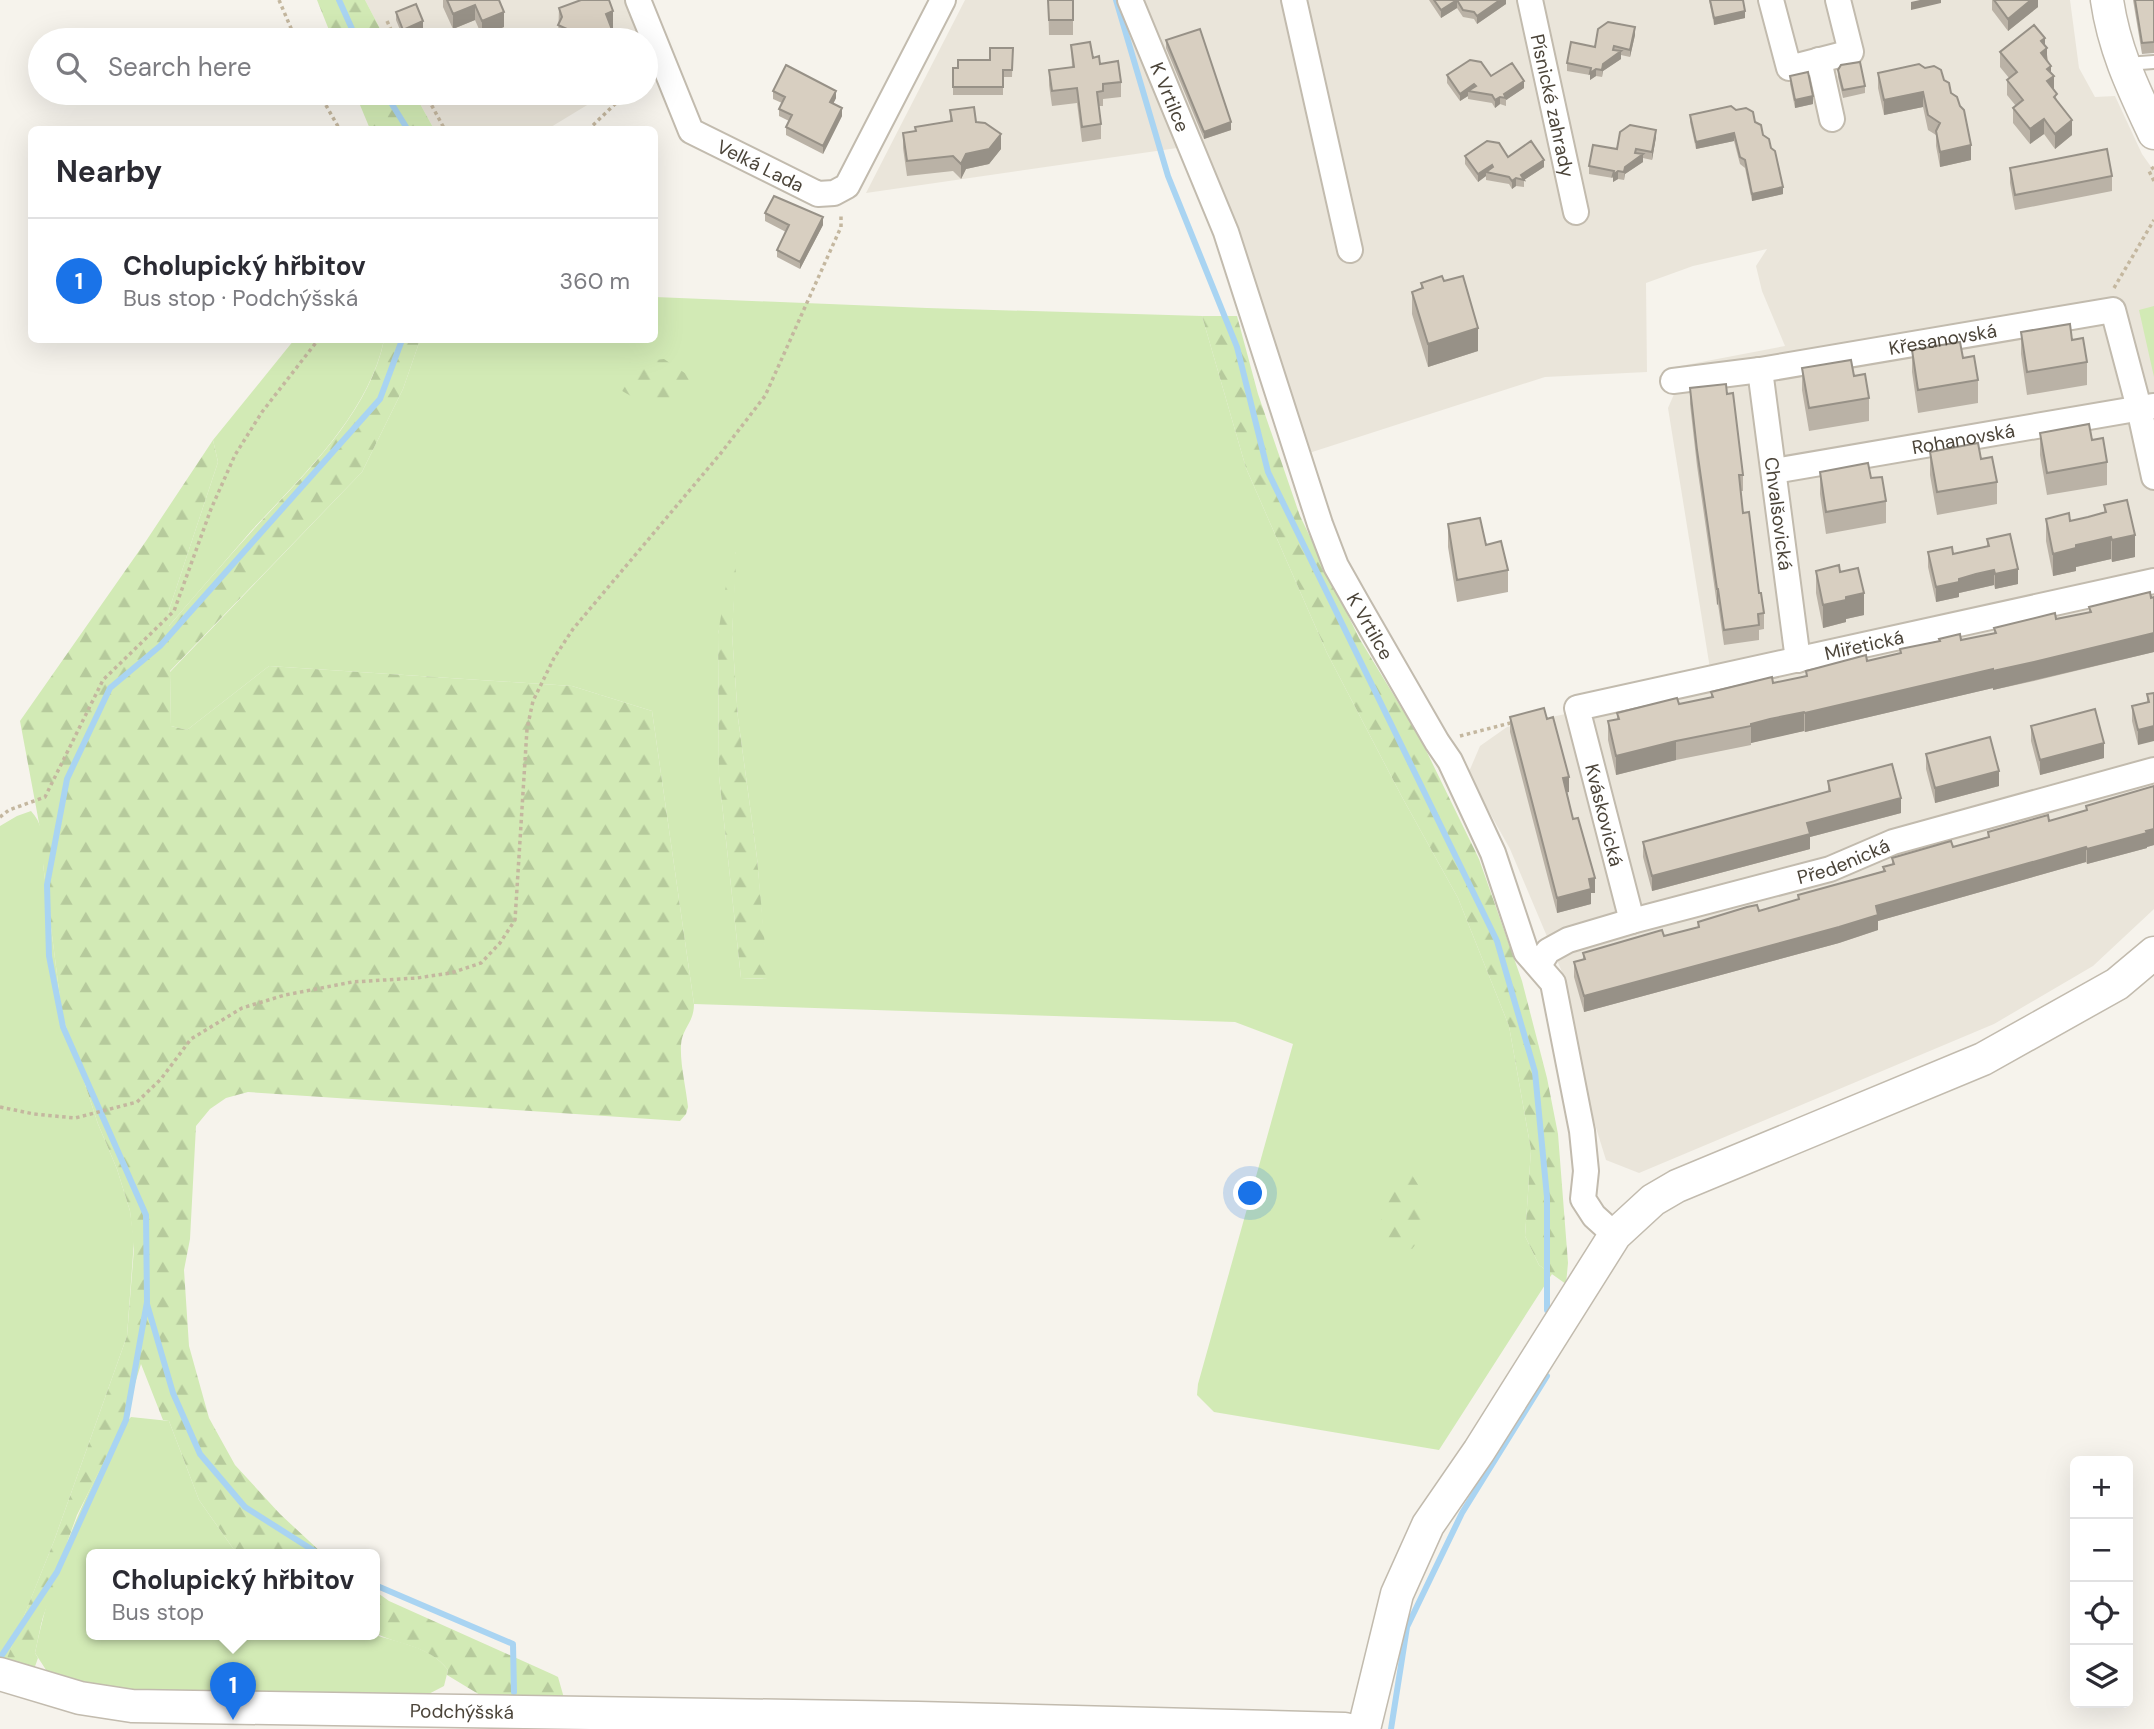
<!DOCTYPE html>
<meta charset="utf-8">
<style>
body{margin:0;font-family:"DM Sans",sans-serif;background:#f7f7f7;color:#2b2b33}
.controls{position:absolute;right:21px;bottom:21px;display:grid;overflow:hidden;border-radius:10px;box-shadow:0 7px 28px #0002}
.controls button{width:63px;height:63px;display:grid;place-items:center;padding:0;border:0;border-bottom:2px solid #e1e1e2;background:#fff;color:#2b2b33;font:35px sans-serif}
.you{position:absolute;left:1251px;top:1194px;width:24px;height:24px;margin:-18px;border:5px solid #fff;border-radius:50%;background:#1a73e8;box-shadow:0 0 0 10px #1a73e833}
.badge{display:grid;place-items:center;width:46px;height:46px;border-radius:50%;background:#1a73e8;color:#fff;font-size:23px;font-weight:700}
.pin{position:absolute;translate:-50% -58px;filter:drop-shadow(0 2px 4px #0008)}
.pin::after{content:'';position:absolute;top:37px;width:24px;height:21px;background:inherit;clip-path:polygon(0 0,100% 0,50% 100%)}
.popup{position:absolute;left:86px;top:1549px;width:294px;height:91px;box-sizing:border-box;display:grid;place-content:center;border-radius:10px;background:#fff;filter:drop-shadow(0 2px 5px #0005);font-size:23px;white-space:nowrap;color:#7c7c81}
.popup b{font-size:26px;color:#2b2b33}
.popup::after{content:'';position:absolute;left:50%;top:100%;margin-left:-14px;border:14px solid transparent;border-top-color:#fff}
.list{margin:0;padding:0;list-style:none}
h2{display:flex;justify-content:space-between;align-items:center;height:91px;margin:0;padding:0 28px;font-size:30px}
h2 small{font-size:23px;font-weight:400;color:#7c7c81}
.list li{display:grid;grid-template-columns:46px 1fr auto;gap:21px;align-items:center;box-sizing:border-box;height:126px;padding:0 28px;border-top:2px solid #e1e1e2}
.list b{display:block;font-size:26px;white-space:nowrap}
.list p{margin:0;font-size:23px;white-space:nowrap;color:#7c7c81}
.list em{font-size:23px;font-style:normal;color:#7c7c81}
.icon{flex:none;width:38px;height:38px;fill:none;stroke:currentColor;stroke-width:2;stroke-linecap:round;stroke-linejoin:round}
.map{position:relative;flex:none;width:2154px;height:1729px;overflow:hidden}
.search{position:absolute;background:#fff;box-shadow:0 7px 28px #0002;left:28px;top:28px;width:630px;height:77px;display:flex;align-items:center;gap:18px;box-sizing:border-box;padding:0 24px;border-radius:38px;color:#7c7c81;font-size:26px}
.panel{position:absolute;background:#fff;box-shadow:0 7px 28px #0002;left:28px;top:126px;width:630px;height:217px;border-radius:10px}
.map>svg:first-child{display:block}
.residential{fill:#eae5da}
.green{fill:#d2eab5;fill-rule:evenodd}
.forest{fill:url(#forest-firs)}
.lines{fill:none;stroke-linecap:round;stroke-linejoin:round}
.stream{stroke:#a9d4f2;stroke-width:6}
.service-casing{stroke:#c2bbae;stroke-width:16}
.minor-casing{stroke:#c2bbae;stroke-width:28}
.tertiary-casing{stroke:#c2bbae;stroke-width:35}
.path{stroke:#c4b79f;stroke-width:3.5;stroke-dasharray:3.5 3.5;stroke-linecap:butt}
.service{stroke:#fff;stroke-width:12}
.minor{stroke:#fff;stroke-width:24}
.tertiary{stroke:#fff;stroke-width:32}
.wall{fill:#bab2a6}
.shaded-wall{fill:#979187}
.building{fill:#d8cfc1;stroke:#979187;stroke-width:2}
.labels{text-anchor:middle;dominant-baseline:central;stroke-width:5;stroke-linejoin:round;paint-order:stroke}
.street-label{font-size:19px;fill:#4b4439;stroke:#fff}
</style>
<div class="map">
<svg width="2154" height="1729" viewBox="0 0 2154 1729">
<defs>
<pattern id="forest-firs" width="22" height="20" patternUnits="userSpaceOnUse" patternTransform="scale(1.75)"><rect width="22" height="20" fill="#d2eab5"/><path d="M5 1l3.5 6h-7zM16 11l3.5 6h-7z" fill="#b6ca9c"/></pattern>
</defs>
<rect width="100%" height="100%" fill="#f6f3ec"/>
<path class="residential" d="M365 0H638L664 58 646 70V40H386Z
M965 0H2070L2079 68 2095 97 2115 96 2142 154 2154 171V909L2093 966 1994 1024 1639 1173 1606 1160 1588 1102 1562 972 1510 849 1468 774 1480 746 1507 727 1712 681 1668 408 1675 392 1670 368 1785 346 1762 291 1756 266 1767 249 1693 266 1646 283 1647 372 1545 377 1306 454 1191 146 866 193Z
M414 93H607L546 130 434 129Z"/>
<path class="green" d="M655 297 927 308 1202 316 1246 468 1327 653 1402 797 1458 898 1509 1026 1531 1150 1525 1236 1539 1265 1552 1274 1439 1450 1214 1412 1197 1395 1198 1384 1293 1044 1235 1022 694 1004 652 711 572 686 269 666 187 730 171 726 170 672 362 472 403 389 420 340H654ZM736 552 732 634 738 718 757 858 767 979 741 978 719 776 718 634Z
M2154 306V377L2139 310Z
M294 340H384C368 415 302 476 252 530 224 562 196 595 168 627V613L218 462 213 440Z
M31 811C45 826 43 844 43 864L62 1014 98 1124 117 1169 130 1211 134 1241 127 1336 54 1541 4 1666 0 1664V826L17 816Z
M131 1417 169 1421 199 1500 237 1554H91V1634H372C399 1643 430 1646 448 1670L444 1686 419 1699 122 1692 50 1676 35 1653C48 1590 69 1530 98 1473 107 1453 115 1433 131 1417Z"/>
<path class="forest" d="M317 0H365L386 40H333Z
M355 93H414L434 129H370Z
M1202 316H1237L1258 394 1300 516 1359 638 1421 740 1479 859 1522 981 1547 1078 1558 1134 1568 1263 1566 1284 1539 1265 1525 1236 1531 1150 1509 1026 1458 898 1402 797 1327 653 1246 468Z
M384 340H420L403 389 362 472 170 671 171 726 187 730 269 666 572 686 652 711 694 1004C694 1023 682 1028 681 1045 680 1065 686 1087 688 1107L686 1114 680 1121 248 1092 226 1098 210 1109 196 1126 190 1239 184 1270 189 1346 209 1418 235 1465 280 1514 323 1554H237L199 1500 169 1421 163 1420 141 1364 122 1426 77 1515 68 1540 57 1577 42 1620 35 1653 38 1658 32 1675 7 1658 54 1541 127 1336 134 1249 130 1211 117 1169 98 1124 62 1014 43 864 42 839 20 721 146 541 213 440 218 462 168 613 169 626C197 593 225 561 254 529 304 474 369 414 384 340Z
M664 359 701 384 683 398 636 399 617 388 611 375 628 363Z
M737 550 732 634 738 718 757 858 768 979 741 978 719 776 718 634 729 567Z
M1410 1172 1427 1199 1426 1231 1412 1249 1380 1247 1381 1221 1396 1178Z
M375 1591 389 1601 554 1675 558 1677 564 1698 480 1695 447 1675 448 1670C429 1645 400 1646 375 1633Z"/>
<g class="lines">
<path class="stream" d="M339 0 357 40
M1116 0 1168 176 1237 347 1268 472 1497 941 1535 1072 1547 1197V1310
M385 93 408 130
M147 1304 173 1393 200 1454 245 1507 319 1554
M375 1585 513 1644 514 1692
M0 1658 57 1572 126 1420 147 1302 146 1215 63 1027 49 956 47 885 67 779 110 688 160 646 380 399 402 340
M1391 1729 1407 1627 1462 1513 1547 1376"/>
<g class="service-casing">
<path id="service" d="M2126 64 2154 62"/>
</g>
<g class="minor-casing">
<g id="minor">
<path id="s1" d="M638 0 691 131 818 194 834 193 847 186 943 0"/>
<path id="s2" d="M1130 0 1226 232 1320 524 1336 566 1358 605 1437 742 1450 761 1493 853 1526 952 1553 983 1582 1131 1586 1171 1583 1199 1594 1216 1615 1235"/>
<path d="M1294 0 1350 250"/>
<path id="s3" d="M1530 0 1576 212"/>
<path d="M1771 0 1789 68 1851 52 1838 0"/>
<path d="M1819 60 1832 119"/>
<path id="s4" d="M1760 370 1798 660"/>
<path id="s5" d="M1673 381 1760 370 2113 310 2139 408 2154 477"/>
<path id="s6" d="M1774 471 2153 406"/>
<path id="s7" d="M1632 921 1577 708 2154 581"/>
<path id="s8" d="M1539 965 1548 951 1568 940 1632 921 1830 869 1893 842 2154 770"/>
</g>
</g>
<g class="tertiary-casing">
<g id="tertiary">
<path d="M2107 0C2114 49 2133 88 2154 133"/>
<path id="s9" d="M0 1674 80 1698 132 1706 918 1718 1345 1729"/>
<path d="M1364 1729 1397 1594 1428 1525 1479 1451 1615 1235 1653 1200 1677 1186 1983 1059 2117 984 2154 953"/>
</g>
</g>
<path class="path" d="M279 0 296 40
M387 21 396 40
M319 93 340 130
M425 93 445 130
M588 130 615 104 639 93
M2154 167 2149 171 2154 181
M2114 288 2154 220
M1460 736 1514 722
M0 817 9 810 45 797 103 680 174 611 211 509 235 455 262 412 318 340
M0 1107 34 1114 75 1118 137 1102 161 1079 191 1039 242 1008 285 995 352 982 417 978 451 973 481 963 500 943 515 920 527 729 533 701 554 658 573 629 721 453 765 396 841 227V215"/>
<use href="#service" class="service"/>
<use href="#minor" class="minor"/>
<use href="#tertiary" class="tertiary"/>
</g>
<path class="wall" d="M443 0H499L504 27 482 36 475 20 453 29 443 7Z
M1048 0H1073V35H1049Z
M1429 0H1506V4L1477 24 1474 19 1463 17 1457 8 1441 18Z
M1709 0H1743L1745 18 1714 25Z
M1992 0H2038V7L2008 31 1992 10Z
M2133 0H2154V53L2142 54Z
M559 8 613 32 614 40H558Z
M396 12 423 29 403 37 396 20Z
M1635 35 1630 57 1621 55V59L1603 71 1602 77 1596 76 1590 80V75L1567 71V63L1595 47Z
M1166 40 1231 130 1204 139 1166 48Z
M1071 45 1093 58 1121 82V97L1103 99V106H1099L1101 124V139L1082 142 1077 103 1052 106 1049 85V70L1072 67Z
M2045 45 2054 89 2057 101 2072 135 2055 149 2044 134 2030 144 2013 123V108L2016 106 2007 95V80L2009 78 2000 67V52Z
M1013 48 1012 77H1003V95H953V68H958L990 60Z
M1838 70 1865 86V93L1843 98 1838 77Z
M1878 73 1944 80 1951 93 1971 160 1940 167 1936 146V135L1928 130 1923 107 1884 115 1878 88Z
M1447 75 1491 76 1524 88 1506 100V106L1500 104 1495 108 1492 103 1468 99V96L1460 101 1447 83Z
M1790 76 1813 104 1795 108 1790 84Z
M773 91 836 98 833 104 842 116 823 154 786 135V127L789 121 779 116V109L782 103 773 99Z
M950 110 976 122 1001 149 989 164 966 169 961 179 953 171 907 176 903 148V133L915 131V127L950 121Z
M1690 115 1755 122 1763 135 1783 194 1752 201 1745 168 1740 164 1734 141 1696 149 1690 122Z
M1656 137 1652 160 1643 158V162L1625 174 1624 180 1618 179 1613 182V178L1589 174V166L1617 149Z
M1465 156 1508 157 1544 167 1524 180V187L1516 186 1512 189 1509 184 1486 180V176L1478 182 1465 164Z
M2010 168 2112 176V191L2015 210 2010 183Z
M765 213 823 225 800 269 777 257V250L786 232 765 221Z
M1444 281 1478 351 1428 367 1412 314V292L1421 289V283Z
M2021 332 2072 340 2087 362V385L2027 395 2021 354Z
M1912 350 1963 358 1978 380V403L1918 413 1912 372Z
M1802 368 1854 376 1869 398V421L1809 431 1802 390Z
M1690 388 1743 475V491H1741L1743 513 1764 613V629L1759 630V640L1724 645 1718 604 1717 605 1697 466 1690 404Z
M2040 433 2092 440 2107 462V485L2047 495 2040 455Z
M1930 452 1981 459 1997 482V504L1937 515 1930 475Z
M1820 472 1871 478 1886 501V523L1826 534 1820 494Z
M2104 505 2135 557 2112 562 2111 559 2076 567V571L2053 576 2046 541V519L2070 521 2104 513Z
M1448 524 1486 545 1508 570V592L1457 602 1448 547Z
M1987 539 2018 584 1995 589 1994 585 1959 593V597L1936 602 1928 567V552L1953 554 1987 547Z
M1816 571 1840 572 1864 615 1846 619V622L1823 628 1816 593Z
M2154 597V652L2034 681 1993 690V688L1805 732 1804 731 1770 738 1751 743V745L1676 760 1616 775 1608 740V721L1617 719V713L1679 704 1711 697V692L1773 683 1806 676V671L1867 661 1900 653V649L1961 640 1994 633V628L2056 619 2089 612V607Z
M2154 693 2138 745 2132 721V706L2147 702V694Z
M1510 717 1547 719 1569 792H1567L1573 819 1595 893H1591V904L1557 913 1510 732Z
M2031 726 2104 758 2040 775 2031 741Z
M1926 754 1999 786 1935 803 1926 769Z
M1828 781 1901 813 1810 837V849L1652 891 1643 857V842L1828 792Z
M2154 786V845L2147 847V848L2087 864 2086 862 1878 921V930L1839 943 1584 1012 1574 977V962L1583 960V953L1698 928V922L1759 911 1798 900V895L1883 871V867L1892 865V858L1953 847 1988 837V832L2049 821 2086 810V806Z"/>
<path class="shaded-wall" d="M1457 0V8L1441 18V10Z
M1500 0H1506V4L1477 24V16Z
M1920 0H1941V3L1911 10V2Z
M2031 0H2038V7L2008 31V19Z
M475 5V20L453 29V14Z
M613 11V34L606 14Z
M1745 11V18L1714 25V18Z
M504 12V27L482 36V21Z
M423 21V29L403 37V30Z
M1635 27V35L1630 57V50Z
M580 34V40H570V38Z
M614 35V40H601Z
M2045 38V50L2047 48V63L2041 68V41Z
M1614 46V54L1621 51V59L1603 71 1602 77 1603 64Z
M2051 66V79L2054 76V91L2047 96V69Z
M1596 69V76L1590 80V73Z
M1524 81V88L1506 100 1504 94Z
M1474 84V92L1468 91V96L1460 101V94Z
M836 91V98L830 110V102Z
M1923 92V107L1884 115V100Z
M1813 96V104L1795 108V100Z
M1500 97V104L1495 108V100Z
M842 108V116L823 154V146Z
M2044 119V134L2030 144V129Z
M2072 120V135L2055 149V134Z
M1231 122V130L1204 139V132Z
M1656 130V137L1652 160V152Z
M1734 133V141L1696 149V142Z
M1001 134V149L989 164 966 169 961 179V164L966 154Z
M1971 145V160L1940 167V152Z
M1636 149V157L1643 154V162L1625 174 1624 180 1625 167Z
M1544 160V167L1524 180 1521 175Z
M1492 165V173L1486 172V176L1478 182V174Z
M1618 171V179L1613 182V175Z
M1516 178V186L1512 189V181Z
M1783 187V194L1752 201V194Z
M823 217V225L800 269V262Z
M1478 328V351L1428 367V344Z
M2135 535V557L2112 562V540Z
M2111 537V559L2076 567V571L2053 576V554L2076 545Z
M2018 569V584L1995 589V574Z
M1994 570V585L1959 593V597L1936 602V587L1959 579Z
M1717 589H1718V604L1717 605Z
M1864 593V615L1846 619V622L1823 628V605L1846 597Z
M2154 633V652L1993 690V671Z
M1993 669V688L1805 732V713Z
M1804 712V731L1751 743V724Z
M2154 726V741L2138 745V730Z
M1676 741V760L1616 775V756Z
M2104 743V758L2040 775V760Z
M1999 771V786L1935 803V788Z
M1569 777V792L1563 793V778Z
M1901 798V813L1810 837V849L1652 891V876L1807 823Z
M2154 829V845L2147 847V848L2087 864V849Z
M2086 847V862L1878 921V930L1839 943 1584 1012V996L1876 906Z
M1595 878V893H1591V904L1557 913V898L1589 879Z"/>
<path class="building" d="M447 0H499L504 12 482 21 475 5 453 14Z
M581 0H609L613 11 606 14 614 35 601 40H582L580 34 570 38 567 29 558 25 562 17 559 8Z
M1048 0H1073V20H1049Z
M1434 0H1457L1441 10Z
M1457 0H1500L1477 16 1474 12 1463 10Z
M1710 0H1743L1745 11 1714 18Z
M1994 0H2031L2008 19Z
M2135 0H2154V42L2142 43Z
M416 4 423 21 403 30 396 12Z
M1608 22 1635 27 1630 50 1614 46 1613 50 1621 51 1603 64 1602 70 1596 69 1590 73 1591 68 1567 63 1571 42 1595 47 1598 29Z
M2034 25 2045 38 2041 41 2047 48 2041 53 2051 66 2047 69 2054 76 2047 81 2057 94 2054 97 2072 120 2055 134 2044 119 2030 129 2013 108 2023 100 2007 80 2017 72 2000 52Z
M1200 29 1231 122 1204 132 1166 40Z
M1090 42 1093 58 1099 56 1100 64 1118 61 1121 82 1103 84V91L1097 92 1101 124 1082 127 1077 88 1052 91 1049 70 1074 67 1071 45Z
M990 48H1013L1012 70H1003V87H953V68H958V60H990Z
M1470 60 1481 62 1491 76 1512 63 1524 81 1504 94 1506 98 1500 97 1495 100 1492 95 1468 91 1476 86 1474 84 1460 94 1447 75Z
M1860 62 1865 86 1843 90 1838 70 1841 65Z
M1919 64 1925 68 1934 66 1941 70 1944 80 1949 83 1951 93 1957 97 1960 106 1964 110 1971 145 1940 152 1936 131 1940 123 1928 115 1923 92 1884 100 1878 73Z
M786 65 836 91 830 102 842 108 823 146 786 127 792 115 779 109 785 97 773 91Z
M1808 72 1813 96 1795 100 1790 76Z
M1731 106 1736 110 1746 108 1753 112 1755 122 1761 125 1763 135 1769 139 1771 148 1775 151 1783 187 1752 194 1745 160 1740 157 1734 133 1696 142 1690 115Z
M974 107 976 122 985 123 1001 134 989 149 966 154 961 164 953 156 907 161 903 133 916 131 915 127 952 121 950 110Z
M1630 125 1656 130 1652 152 1636 149 1635 153 1643 154 1625 167 1624 172 1618 171 1613 175 1614 171 1589 166 1593 145 1617 149 1620 132Z
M1487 141 1499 143 1508 157 1531 141 1544 160 1521 175 1524 180 1516 178 1512 181 1509 177 1486 172 1493 167 1492 165 1478 174 1465 156Z
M2107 149 2112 176 2015 195 2010 168Z
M774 196 823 217 800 262 777 250 789 225 765 213Z
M1442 276 1444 281 1463 276 1478 328 1428 344 1412 292 1423 288 1421 283Z
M2070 324 2072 340 2083 338 2087 362 2027 372 2021 332Z
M1960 342 1963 358 1974 356 1978 380 1918 390 1912 350Z
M1851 360 1854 376 1865 374 1869 398 1809 408 1802 368Z
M1726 384 1727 394 1733 393 1743 475H1739L1743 513 1749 512 1759 593H1761L1764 613 1758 614 1759 625 1724 630 1718 589H1717L1697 450 1690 388Z
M2089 424 2092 440 2103 438 2107 462 2047 473 2040 433Z
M1978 443 1981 459 1992 457 1997 482 1937 492 1930 452Z
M1868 463 1871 478 1882 477 1886 501 1826 512 1820 472Z
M2127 500 2135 535 2112 540 2111 537 2094 541 2076 545V548L2053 554 2046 519 2069 513 2070 521 2088 517 2106 512 2104 505Z
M1480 518 1486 545 1501 541 1508 570 1457 580 1448 524Z
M2010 534 2018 569 1995 574 1994 570 1976 574 1959 579V582L1936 587 1928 552 1952 547 1953 554 1989 546 1987 539Z
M1839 565 1840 572 1858 568 1864 593 1846 597V600L1823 605 1816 571Z
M2150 592 2151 598 2154 597V633L2034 662 1993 671V669L1805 713 1804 712 1770 719 1751 724V726L1676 741 1616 756 1608 721 1619 719 1617 713 1677 698 1679 704 1713 697 1711 692 1772 677 1773 683 1807 676 1806 671 1866 655 1867 661 1901 653 1900 649 1940 641 1939 639 1960 634 1961 640 1996 633 1994 628 2055 613 2056 619 2091 612 2089 607Z
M2154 693V726L2138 730 2132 706 2149 702 2147 694Z
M1544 708 1547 719 1553 717 1569 777 1563 778 1573 819 1578 818 1595 878 1589 879 1591 889 1557 898 1510 717Z
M2095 709 2104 743 2040 760 2031 726Z
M1990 737 1999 771 1935 788 1926 754Z
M1892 764 1901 798 1807 823 1810 834 1652 876 1643 842 1830 791 1828 781Z
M2154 786V829L2146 831 2147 833 2087 849 2086 847 1876 906 1878 915 1839 927 1584 996 1574 962 1585 959 1583 953 1662 930 1664 936 1699 927 1698 922 1747 907 1757 905 1759 911 1799 899 1798 895 1885 871 1883 867 1894 864 1892 858 1951 841 1953 847 1989 837 1988 832 2048 815 2049 821 2087 810 2086 806Z"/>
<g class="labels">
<g class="street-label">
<text stroke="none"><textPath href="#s2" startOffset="105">K Vrtilce</textPath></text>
<text stroke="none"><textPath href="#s3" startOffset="108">Písnické zahrady</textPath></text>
<text stroke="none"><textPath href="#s1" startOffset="219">Velká Lada</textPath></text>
<text stroke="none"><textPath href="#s5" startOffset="273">Křesanovská</textPath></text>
<text stroke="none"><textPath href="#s6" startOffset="192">Rohanovská</textPath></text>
<text stroke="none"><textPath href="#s4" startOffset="145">Chvalšovická</textPath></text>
<text stroke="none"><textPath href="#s2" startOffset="672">K Vrtilce</textPath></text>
<text stroke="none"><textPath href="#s7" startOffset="514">Miřetická</textPath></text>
<text transform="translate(1604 815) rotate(76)">Kváskovická</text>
<text stroke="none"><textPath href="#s8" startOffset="326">Předenická</textPath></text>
<text stroke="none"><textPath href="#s9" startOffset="466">Podchýšská</textPath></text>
</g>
</g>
</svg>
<div class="controls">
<button>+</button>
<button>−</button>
<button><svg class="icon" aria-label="locate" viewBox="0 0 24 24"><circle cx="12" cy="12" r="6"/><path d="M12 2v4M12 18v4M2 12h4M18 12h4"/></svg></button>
<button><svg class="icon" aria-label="layers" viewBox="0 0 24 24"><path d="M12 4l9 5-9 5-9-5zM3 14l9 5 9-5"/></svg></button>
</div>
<div class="you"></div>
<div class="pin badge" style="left:233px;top:1720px">1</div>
<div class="popup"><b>Cholupický hřbitov</b>Bus stop</div>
<div class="search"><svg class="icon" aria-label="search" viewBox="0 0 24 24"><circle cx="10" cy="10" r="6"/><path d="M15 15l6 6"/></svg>Search here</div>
<section class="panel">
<h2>Nearby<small></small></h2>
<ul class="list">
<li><span class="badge">1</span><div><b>Cholupický hřbitov</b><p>Bus stop · Podchýšská</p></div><em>360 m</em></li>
</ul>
</section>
</div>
